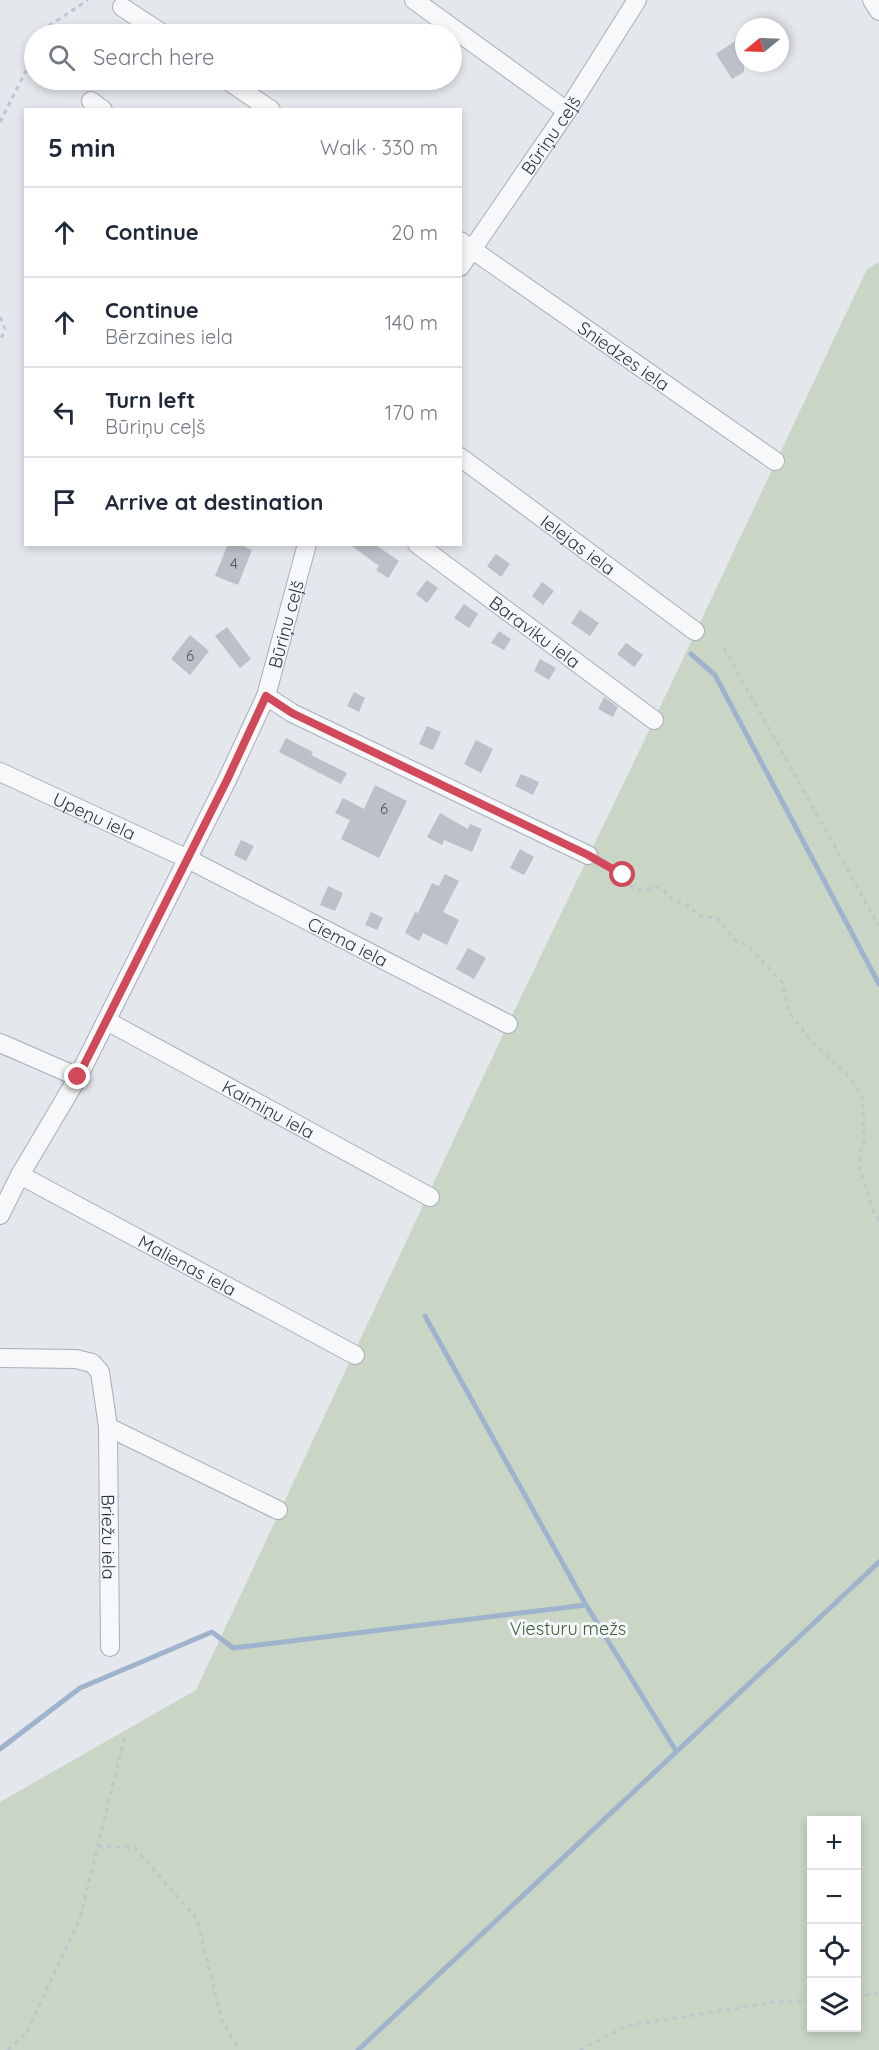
<!DOCTYPE html>
<meta charset="utf-8">
<style>
body{margin:0;font-family:Quicksand,sans-serif;background:#f6f6f7;color:#1f2937}
.controls{position:absolute;right:18px;bottom:18px;display:grid;overflow:hidden;border-radius:0px;box-shadow:0 3px 9px #0003}
.controls button{width:54px;height:54px;display:grid;place-items:center;padding:0;border:0;border-bottom:2px solid #e0e1e3;background:#fff;color:#1f2937;font:30px sans-serif}
.compass{position:absolute;left:735px;top:18px;width:54px;height:54px;border-radius:50%;background:#fff;box-shadow:0 3px 9px #0003;rotate:251deg}
.stop{position:absolute;width:18px;height:18px;margin:-14px;border:4px solid #d1495b;border-radius:50%;background:#fff}
.stop.end{background:#d1495b;border-color:#fff;box-shadow:0 2px 6px #0008}
.list{margin:0;padding:0;list-style:none}
h2{display:flex;justify-content:space-between;align-items:center;height:78px;margin:0;padding:0 24px;font-size:26px}
h2 small{font-size:20px;font-weight:400;color:#747a83}
.list li{display:grid;grid-template-columns:39px 1fr auto;gap:18px;align-items:center;box-sizing:border-box;height:90px;padding:0 24px;border-top:2px solid #e0e1e3}
.list b{display:block;font-size:22px;white-space:nowrap}
.list p{margin:0;font-size:20px;white-space:nowrap;color:#747a83}
.list em{font-size:20px;font-style:normal;color:#747a83}
.icon{flex:none;width:33px;height:33px;fill:none;stroke:currentColor;stroke-width:2;stroke-linecap:round;stroke-linejoin:round}
.map{position:relative;flex:none;width:879px;height:2050px;overflow:hidden}
.search{position:absolute;background:#fff;box-shadow:0 3px 9px #0003;left:24px;top:24px;width:438px;height:66px;display:flex;align-items:center;gap:15px;box-sizing:border-box;padding:0 21px;border-radius:33px;color:#747a83;font-size:22px}
.panel{position:absolute;background:#fff;box-shadow:0 3px 9px #0003;left:24px;top:108px;width:438px;height:438px;border-radius:0px}
.map>svg:first-child{display:block}
.green{fill:#c9d6c5;fill-rule:evenodd}
.lines{fill:none;stroke-linecap:round;stroke-linejoin:round}
.stream{stroke:#9fb4cc;stroke-width:5}
.building{fill:#bbc0ca}
.minor-casing{stroke:#a9aeb7;stroke-width:20}
.path{stroke:#c2c5cb;stroke-width:3;stroke-dasharray:4.5 4.5;stroke-linecap:butt}
.minor{stroke:#f7f8fa;stroke-width:18}
.route{stroke:#d1495b;stroke-width:8}
.labels{text-anchor:middle;dominant-baseline:central;stroke-width:6;stroke-linejoin:round;paint-order:stroke}
.number-label{font-size:15px;fill:#4f5766}
.street-label{font-size:18px;fill:#2b3445;stroke:#f4f6f9}
.park-label{font-size:18px;fill:#3f6138;stroke:#f4f6f9}
</style>
<div class="map">
<svg width="879" height="2050" viewBox="0 0 879 2050">
<rect width="100%" height="100%" fill="#e4e7ec"/>
<path class="green" d="M879 262V2050H0V1802L196 1690 508 1024 654 720 867 269ZM812 1820H856V2028H812Z"/>
<g class="lines">
<path class="stream" d="M691 654 715 675 879 984
M425 1316 586 1605 676 1751
M0 1749 80 1688 212 1632 233 1648 586 1605
M358 2050 879 1562"/>
</g>
<path class="building" d="M744 35V72L732 79 716 54Z
M228 544H239L252 550 238 585 215 576Z
M349 544H374L399 561 388 578 376 570 379 566Z
M496 554 510 564 501 577 487 566Z
M427 580 438 588 427 603 416 594Z
M542 582 554 591 543 605 532 596Z
M464 604 478 614 469 628 454 618Z
M580 610 599 623 590 636 571 623Z
M227 627 251 659 240 668 215 636Z
M499 631 511 639 504 650 491 643Z
M190 635 209 651 190 675 171 659Z
M626 643 643 655 634 667 617 654Z
M540 659 556 668 549 680 534 671Z
M354 692 365 698 359 712 347 706Z
M604 697 618 707 613 717 598 709Z
M427 726 441 732 433 750 419 744Z
M286 738 313 752 311 755 347 773 341 784 279 752Z
M476 740 493 749 481 773 464 764Z
M521 774 539 782 533 795 515 786Z
M375 785 407 801 379 858 341 839 350 820 335 813 343 798 364 809Z
M440 813 468 829 470 824 482 829 472 852 444 840 442 845 427 837Z
M241 840 254 846 246 861 234 855Z
M520 849 534 857 524 875 510 868Z
M445 874 459 881 443 912 459 920 447 945 423 933 419 941 405 933 415 912 418 913 432 883 439 886Z
M328 886 343 893 335 911 320 905Z
M371 912 383 918 377 930 365 925Z
M468 948 486 958 474 979 456 969Z"/>
<g class="lines">
<g class="minor-casing">
<g id="minor">
<path d="M414 0 567 111"/>
<path d="M872 0 879 11"/>
<path d="M122 7 163 34"/>
<path d="M227 80 271 110"/>
<path d="M91 101 103 110"/>
<path id="s1" d="M460 241 775 461"/>
<path id="s2" d="M460 267 567 111 637 0"/>
<path id="s3" d="M460 457 695 631"/>
<path id="s4" d="M417 544 654 720"/>
<path d="M266 696 292 713 588 855"/>
<path id="s5" d="M0 772 188 859 508 1024"/>
<path id="s6" d="M107 1021 430 1197"/>
<path d="M0 1043 78 1077"/>
<path id="s7" d="M20 1175 355 1355"/>
<path id="s8" d="M0 1215 20 1175 78 1077 227 780 266 696 307 544"/>
<path id="s9" d="M0 1358 76 1359 92 1363 100 1372 108 1427 110 1647"/>
<path d="M108 1427 278 1510"/>
</g>
</g>
<path class="path" d="M45 34 50 25 88 0
M0 122 34 55
M0 317 5 329 0 341
M724 648 879 926
M603 863 623 875 632 888 639 890 657 887 664 890 671 899 689 906 699 916 717 918 737 942 747 945 782 982 789 1012 808 1037 852 1080 863 1099 864 1142 860 1152V1170L873 1210 879 1221
M98 1846 135 1848 197 1919 222 2021 239 2050
M856 1997 879 1993
M8 2050 26 2034 80 1918 125 1736
M580 2050 626 2026 775 2002 812 2000"/>
<use href="#minor" class="minor"/>
</g>
<g class="lines">
<path class="route" d="M78 1077 227 780 266 696 292 713 588 855 623 875"/>
</g>
<g class="labels">
<g class="number-label">
<text x="234" y="563">4</text>
<text x="190" y="655">6</text>
<text x="384" y="808">6</text>
</g>
<g class="street-label">
<text stroke="none"><textPath href="#s2" startOffset="160">Būriņu ceļš</textPath></text>
<text stroke="none"><textPath href="#s1" startOffset="200">Sniedzes iela</textPath></text>
<text stroke="none"><textPath href="#s3" startOffset="147">Ielejas iela</textPath></text>
<text stroke="none"><textPath href="#s8" startOffset="658">Būriņu ceļš</textPath></text>
<text stroke="none"><textPath href="#s4" startOffset="147">Baraviku iela</textPath></text>
<text stroke="none"><textPath href="#s5" startOffset="104">Upeņu iela</textPath></text>
<text stroke="none"><textPath href="#s5" startOffset="387">Ciema iela</textPath></text>
<text stroke="none"><textPath href="#s6" startOffset="184">Kaimiņu iela</textPath></text>
<text stroke="none"><textPath href="#s7" startOffset="190">Malienas iela</textPath></text>
<text stroke="none"><textPath href="#s9" startOffset="270">Briežu iela</textPath></text>
</g>
<g class="park-label">
<text x="568" y="1628">Viesturu mežs</text>
</g>
</g>
</svg>
<div class="controls">
<button>+</button>
<button>−</button>
<button><svg class="icon" aria-label="locate" viewBox="0 0 24 24"><circle cx="12" cy="12" r="6"/><path d="M12 2v4M12 18v4M2 12h4M18 12h4"/></svg></button>
<button><svg class="icon" aria-label="layers" viewBox="0 0 24 24"><path d="M12 4l9 5-9 5-9-5zM3 14l9 5 9-5"/></svg></button>
</div>
<svg class="compass" viewBox="-18 -18 36 36"><path d="M0-13l5 13h-10z" fill="#e53935"/><path d="M0 13l5-13h-10z" fill="#747a83"/></svg>
<div class="stop" style="left:623px;top:875px"></div>
<div class="stop end" style="left:78px;top:1077px"></div>
<div class="search"><svg class="icon" aria-label="search" viewBox="0 0 24 24"><circle cx="10" cy="10" r="6"/><path d="M15 15l6 6"/></svg>Search here</div>
<section class="panel">
<h2>5 min<small>Walk · 330 m</small></h2>
<ul class="list">
<li><svg class="icon" aria-label="ahead" viewBox="0 0 24 24"><path d="M12 20V5M6 11l6-6 6 6"/></svg><div><b>Continue</b></div><em>20 m</em></li>
<li><svg class="icon" aria-label="ahead" viewBox="0 0 24 24"><path d="M12 20V5M6 11l6-6 6 6"/></svg><div><b>Continue</b><p>Bērzaines iela</p></div><em>140 m</em></li>
<li><svg class="icon" aria-label="left" viewBox="0 0 24 24"><path d="M17 20v-9H6M10 6l-5 5 5 5"/></svg><div><b>Turn left</b><p>Būriņu ceļš</p></div><em>170 m</em></li>
<li><svg class="icon" aria-label="arrive" viewBox="0 0 24 24"><path d="M6 21V4h12l-3 4 3 4H6"/></svg><div><b>Arrive at destination</b></div></li>
</ul>
</section>
</div>
